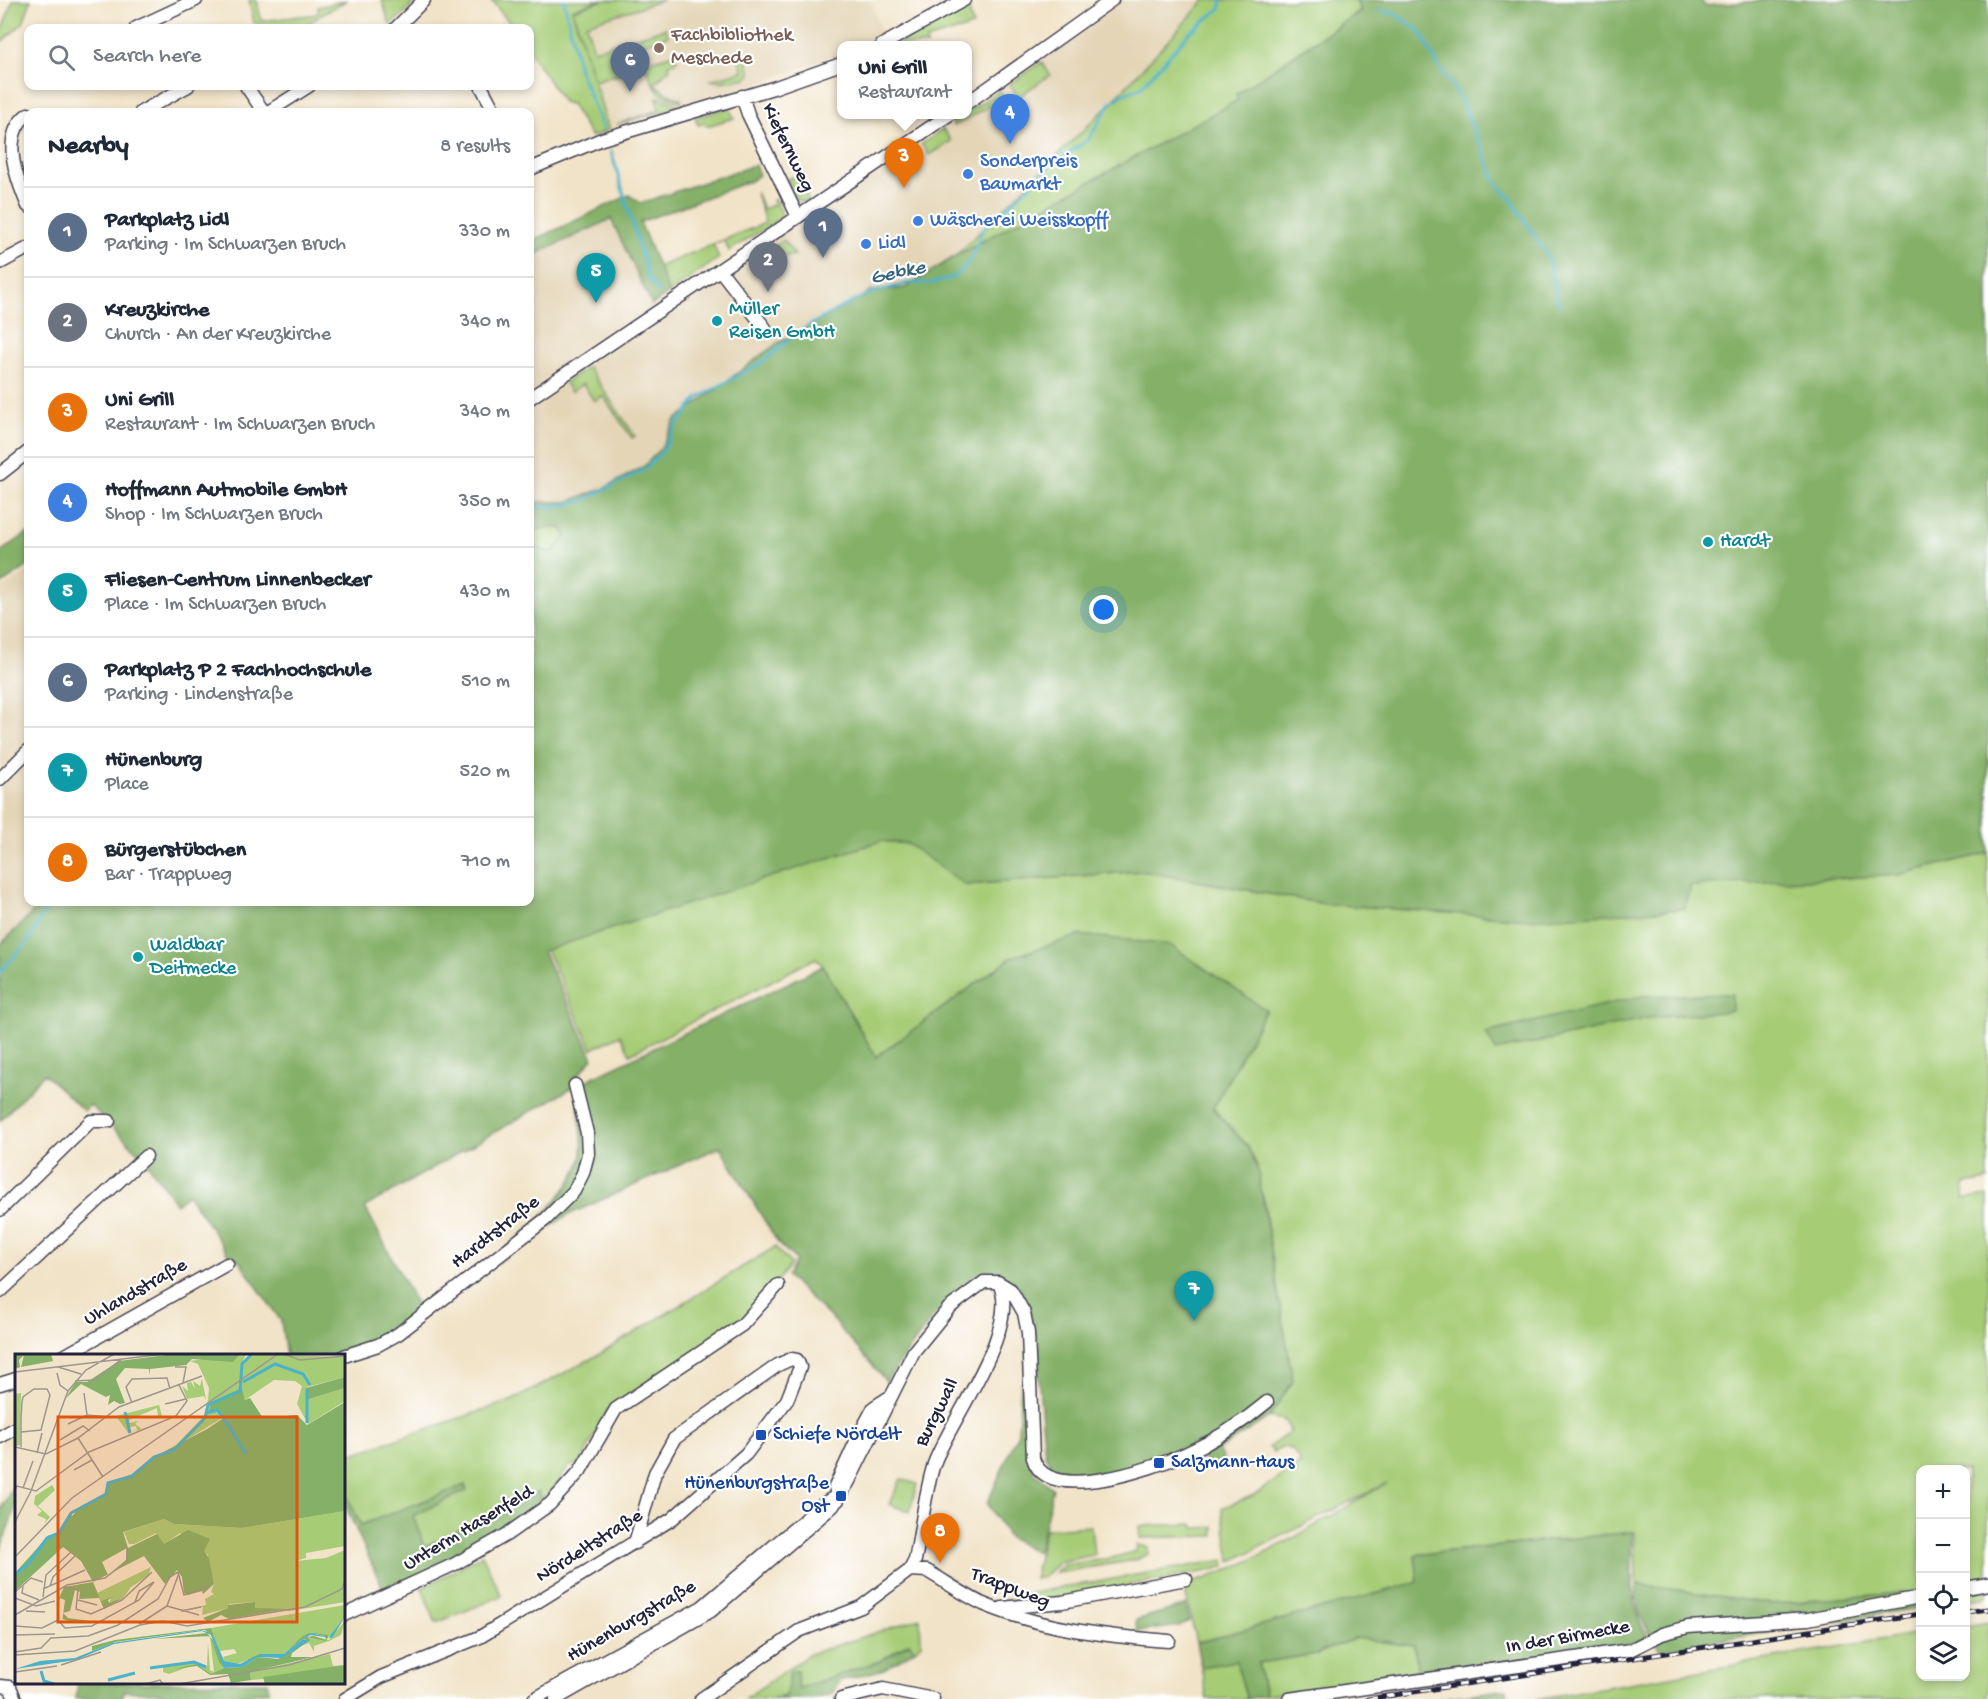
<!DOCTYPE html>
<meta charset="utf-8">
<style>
body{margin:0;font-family:"Gochi Hand",sans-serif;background:#f2f2f3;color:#1f2937}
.controls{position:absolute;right:18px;bottom:18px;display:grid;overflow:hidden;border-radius:12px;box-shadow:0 3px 9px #0003}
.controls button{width:54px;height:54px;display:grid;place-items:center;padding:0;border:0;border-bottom:2px solid #e0e1e3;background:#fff;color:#1f2937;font:30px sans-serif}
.you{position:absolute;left:1104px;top:610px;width:21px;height:21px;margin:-15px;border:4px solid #fff;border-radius:50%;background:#1a73e8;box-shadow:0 0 0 9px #1a73e833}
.badge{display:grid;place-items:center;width:39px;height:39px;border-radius:50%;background:#d93025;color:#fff;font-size:20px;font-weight:700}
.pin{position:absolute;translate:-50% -50px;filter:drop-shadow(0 2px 3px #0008)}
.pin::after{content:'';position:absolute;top:32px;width:21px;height:18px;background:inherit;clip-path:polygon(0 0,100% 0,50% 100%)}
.popup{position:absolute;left:837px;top:41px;width:135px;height:78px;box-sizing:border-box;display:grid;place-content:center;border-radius:12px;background:#fff;filter:drop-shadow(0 2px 4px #0005);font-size:20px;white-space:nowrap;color:#747a83}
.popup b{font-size:22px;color:#1f2937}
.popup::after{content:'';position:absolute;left:50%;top:100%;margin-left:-12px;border:12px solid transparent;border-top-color:#fff}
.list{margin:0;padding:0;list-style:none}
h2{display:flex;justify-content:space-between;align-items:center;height:78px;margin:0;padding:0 24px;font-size:26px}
h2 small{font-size:20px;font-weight:400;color:#747a83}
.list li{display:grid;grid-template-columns:39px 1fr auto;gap:18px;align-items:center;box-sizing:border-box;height:90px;padding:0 24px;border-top:2px solid #e0e1e3}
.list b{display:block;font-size:22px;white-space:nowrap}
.list p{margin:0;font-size:20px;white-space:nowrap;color:#747a83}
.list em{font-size:20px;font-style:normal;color:#747a83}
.icon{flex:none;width:33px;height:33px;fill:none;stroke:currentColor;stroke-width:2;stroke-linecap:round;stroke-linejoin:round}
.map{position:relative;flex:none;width:1988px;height:1699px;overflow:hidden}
.search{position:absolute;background:#fff;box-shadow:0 3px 9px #0003;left:24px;top:24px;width:510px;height:66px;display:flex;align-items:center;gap:15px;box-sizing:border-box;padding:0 21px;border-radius:12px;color:#747a83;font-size:22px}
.panel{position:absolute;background:#fff;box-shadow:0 3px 9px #0003;left:24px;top:108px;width:510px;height:798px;border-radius:12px}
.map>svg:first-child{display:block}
.built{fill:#e4d5b7}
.green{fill:#a6cc76;stroke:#647758;stroke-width:1.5}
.forest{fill:#84b067;stroke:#536951;stroke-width:1.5;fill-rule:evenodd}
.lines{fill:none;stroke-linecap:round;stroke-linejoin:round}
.stream{stroke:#4bb2ca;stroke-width:3}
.minor-casing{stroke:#413f50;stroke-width:15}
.minor{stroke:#fff;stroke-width:12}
.rail-casing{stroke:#22223b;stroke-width:5}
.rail{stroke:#fff;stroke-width:3;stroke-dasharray:9;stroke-linecap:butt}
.education-dot{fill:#8d6e63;stroke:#fff;stroke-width:2}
.shop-dot{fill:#3f7fe0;stroke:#fff;stroke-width:2}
.culture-dot{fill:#0f9aa8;stroke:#fff;stroke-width:2}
.transit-dot{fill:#1a4fb4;stroke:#fff;stroke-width:2}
.labels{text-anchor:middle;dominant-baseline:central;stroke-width:4.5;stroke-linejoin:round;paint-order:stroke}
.education-label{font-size:20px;fill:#785e54;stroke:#fff;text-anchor:start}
.street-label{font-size:20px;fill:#22223b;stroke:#fff}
.shop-label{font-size:20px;fill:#366cbe;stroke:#fff;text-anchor:start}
.culture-label{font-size:20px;fill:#0d838f;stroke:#fff;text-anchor:start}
.transit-label{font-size:20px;fill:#164399;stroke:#fff;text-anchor:start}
.water-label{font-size:21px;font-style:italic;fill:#34637b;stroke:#fff}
.inset-river{fill:none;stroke:#4bb2ca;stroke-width:3}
.inset-road{fill:none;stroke:#9e968f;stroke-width:1.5}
.view{fill:#de560e;fill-opacity:0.15;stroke:#de560e;stroke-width:3}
.inset-edge{fill:none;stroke:#22223b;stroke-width:3}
</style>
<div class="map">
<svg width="1988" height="1699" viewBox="0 0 1988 1699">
<rect width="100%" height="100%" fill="#fff"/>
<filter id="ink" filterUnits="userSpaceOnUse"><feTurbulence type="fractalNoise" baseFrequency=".0167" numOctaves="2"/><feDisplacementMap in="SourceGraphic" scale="12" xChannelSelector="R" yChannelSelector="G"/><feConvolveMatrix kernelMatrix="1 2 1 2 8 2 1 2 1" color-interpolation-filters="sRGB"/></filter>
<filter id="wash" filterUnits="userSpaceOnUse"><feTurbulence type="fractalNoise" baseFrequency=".008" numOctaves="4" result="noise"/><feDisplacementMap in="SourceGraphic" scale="24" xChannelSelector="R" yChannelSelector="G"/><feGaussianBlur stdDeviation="1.35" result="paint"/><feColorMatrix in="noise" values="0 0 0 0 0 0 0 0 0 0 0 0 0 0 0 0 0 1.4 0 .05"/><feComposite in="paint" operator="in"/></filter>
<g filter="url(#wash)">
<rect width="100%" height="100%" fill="#f1e3c7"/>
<path class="built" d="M601 0H871L882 36 860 45H841V53L737 92 609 130 572 9Z
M1118 0H1205L1110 104 954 257 905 288 872 291 675 420 661 448 643 467 603 489 566 502H530V257L611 218 652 305 661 315 961 115 967 114V110L1079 33Z
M28 571V902H43L0 945V590Z"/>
<path class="green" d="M13 0H31L23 23 0 43V35Z
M249 0H257L261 21 318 14V7L347 0 300 28H261L257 23H254Z
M382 0H413L410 8 390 25Z
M491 0H601L572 9 609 130 591 137 571 104 563 102 530 52V28H514Z
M604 0H663L586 24 594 50 666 28 668 36 636 46 641 63 675 54 677 61 669 64 670 68 654 84 668 94 681 99V101C658 99 653 86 646 67L594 81 573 10Z
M1205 0H1355L1361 10 1236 94 1238 100 954 257 1110 104Z
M968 6 973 26 926 40 927 45H896Z
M736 49 746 56 751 74 748 78 719 82 711 80 743 71Z
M1042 62 1050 75 1018 97 1010 84Z
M999 91 1004 98 954 126 952 123Z
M657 97 676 104 678 107 617 124 659 110Z
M729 107 734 118 707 126 705 123 698 125 695 118Z
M943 129 951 141 929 155 922 144Z
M801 175 808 200 802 202 795 198 787 179Z
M756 192 763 209 775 204 773 200 776 199 783 217 729 251 724 240 713 244 719 258 669 293 658 267 765 223Z
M783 240 795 255 776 258V262L754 261Z
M588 367 635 436 632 438 603 396 594 401 583 384 571 392 565 383Z
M561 527 566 537 552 553C537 548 530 547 530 530Z
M881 841 908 844 966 885 1142 871 1326 904 1898 875 1988 853V1180L1965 1184 1964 1199 1988 1196V1597L1966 1600V1470H1920V1607L1918 1608 1917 1596 1900 1593 1771 1604 1636 1584 1635 1532H1633L1415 1555 1419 1582 1196 1643 1184 1585C1258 1565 1321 1521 1387 1483L1230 1562 1222 1508 1254 1495 1301 1463 1292 1449 1283 1447 1274 1452 1269 1447 1291 1431 1284 1420 1269 1417 1293 1381 1270 1251 1265 1204 1248 1147 1213 1108 1265 1010 1012 957 876 1057 823 966 816 958 630 1054 620 1035 592 1049 546 949Z
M775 1247 791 1264 750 1315 607 1411 580 1464 569 1466 544 1502 538 1492 424 1547 412 1516 467 1490 361 1526 344 1490V1457L513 1400 600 1354Z
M901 1479 917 1484 910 1512 889 1504Z
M1193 1524 1194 1528 1214 1527V1536L1140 1538 1139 1526Z
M1091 1526 1094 1555 1060 1562 1043 1577 1034 1579 1045 1529Z
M1137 1545 1148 1547V1554L1136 1560 1055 1573 1064 1565 1112 1558 1136 1551Z
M482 1555 502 1596 436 1623 422 1588Z
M1224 1560 1225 1566 1213 1570 1066 1597 1004 1605 1002 1601 1030 1593Z
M920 1618 921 1644 915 1650 908 1643 880 1661 797 1689 786 1696 771 1699H744L810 1654Z
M1988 1622V1699H1536L1920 1633V1676H1966V1626Z
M1356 1638 1414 1646 1419 1678 1265 1695 1258 1663 1316 1654Z
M1236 1661 1247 1699H1207L1201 1667Z"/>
<path class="forest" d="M1355 0H1701L1705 6 1769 0H1988V853L1898 875 1691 886 1684 909 1529 919 1326 904 1142 871 965 885 908 844 881 841 543 951 593 1058 572 1082 575 1086 823 966 876 1057 1012 957 1081 935 1170 945 1266 1010 1213 1108 1248 1147 1257 1166 1293 1381 1269 1417 1218 1450 1225 1463 1208 1470 1197 1443C1159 1462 1100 1479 1058 1476L1045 1455 1034 1325 1020 1288 987 1271 936 1313 886 1381 830 1317 787 1276 796 1260 778 1243 720 1147 568 1215 391 1334 335 1355 286 1356 281 1321 237 1258 232 1260 188 1194 176 1204 144 1158 90 1105 84 1111 44 1074 0 1121V945L43 902H530V541L533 547 552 553 566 536 561 527 530 530V502H566L603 489 643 467 661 448 675 420 778 343 872 291 905 288 954 257 1238 100 1236 94 1361 11ZM575 1086C577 1104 585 1138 582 1155 571 1210 465 1278 421 1313L365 1207Z
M755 165 759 175 750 181 640 222 669 293 652 305 611 219 530 257V242L629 195 641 203Z
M28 533V566L0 585V552Z
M1732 994V1011L1649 1018 1496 1051 1486 1033 1641 996Z
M1021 1383 1029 1385 1030 1459 1035 1473 1053 1489 1038 1553 1009 1538 987 1504 1018 1433Z
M16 1481V1505L0 1551V1511Z
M465 1485 467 1490 413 1516 425 1547 538 1492 544 1502 465 1554 385 1593 344 1503V1490L361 1525Z
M1633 1532C1632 1570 1626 1606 1649 1638L1632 1647 1419 1678 1414 1646 1356 1638 1316 1654 1258 1663 1265 1695 1247 1699 1236 1661 1201 1667 1196 1643 1418 1582 1415 1555Z
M1636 1584 1771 1604 1900 1593 1917 1596 1918 1608 1661 1650C1646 1628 1633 1611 1636 1584Z
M1186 1605 1189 1621 1179 1626 1137 1632 1136 1620Z
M909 1643 915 1650 884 1669 839 1681 832 1694 816 1699H771L786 1696 790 1671H797L798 1689 880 1661Z
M78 1683 267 1682 269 1691 228 1698 124 1691 122 1699H76Z
M1507 1689 1508 1699H1438Z"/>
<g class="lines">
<path class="stream" d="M564 0 579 70 603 129
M1361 0V1
M1379 10 1395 14 1420 31 1435 61 1459 96 1497 184 1511 199 1548 257 1559 306
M611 151 649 280 659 292
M530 508 565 505 584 500 644 470 663 451 675 427 698 398 764 361 798 332 836 310 871 293 909 283H933L951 278 961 271 971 259 983 229 1058 160 1088 140 1110 104 1122 95 1141 87 1190 32 1220 9 1222 0
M0 972 30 939 49 902"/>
</g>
</g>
<g filter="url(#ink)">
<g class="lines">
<g class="minor-casing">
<path id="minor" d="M136 28 196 0
M396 28 424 0
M882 45 964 0
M246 86 264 112
M481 86 495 112
M742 96 748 114 798 217
M967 103 1112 0
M141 112 188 86
M268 112 309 86
M28 114C0 135 16 178 28 206
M530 169 602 139 773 88 841 64
M0 263 28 248
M720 270 765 328
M530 398 950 114
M0 474 28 452
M0 779 28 751
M0 1210 91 1121H109
M0 1292 146 1156
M64 1356 227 1264
M344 1356 378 1345 398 1334 546 1219 574 1191 583 1173 588 1154 587 1133 575 1085
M0 1384 16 1379
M0 1437 16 1428
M910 1570 915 1560C922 1528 924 1495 934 1464 949 1421 1024 1325 998 1282
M1966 1588 1988 1584
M1002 1608 1062 1602 1186 1579
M344 1615 455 1564 506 1535 550 1504 580 1471 616 1409 742 1325 778 1285
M0 1686 10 1687 15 1699
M345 1699 381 1677 480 1637 672 1519 746 1454 787 1400 800 1367 797 1360 791 1359 778 1365 674 1439 655 1473 635 1543
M534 1699 702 1607 823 1504 831 1499 838 1500 835 1487 859 1435 874 1407 888 1398
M556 1699 711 1611 833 1506 848 1483 914 1351 949 1308 984 1282H998L1011 1290 1024 1313 1028 1333 1033 1458C1046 1506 1154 1468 1185 1454 1214 1441 1242 1423 1267 1402
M701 1699 799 1631 861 1607 910 1570 927 1571C946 1582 964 1595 983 1604 1042 1629 1106 1636 1169 1641
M841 1699 883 1689 933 1699
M1289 1699 1630 1650 1662 1634 1688 1627 1808 1619 1920 1597"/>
</g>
<use href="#minor" class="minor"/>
<g class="rail-casing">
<path id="rail" d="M1966 1612 1988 1609
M1368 1699 1920 1614"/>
</g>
<use href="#rail" class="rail"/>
</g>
</g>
<circle class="education-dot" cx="659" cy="48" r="6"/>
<g class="shop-dot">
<circle cx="968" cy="174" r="6"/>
<circle cx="918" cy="221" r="6"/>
<circle cx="866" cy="244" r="6"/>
</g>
<g class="culture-dot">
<circle cx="717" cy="321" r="6"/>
<circle cx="1708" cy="542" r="6"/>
<circle cx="138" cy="957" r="6"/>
</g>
<g class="transit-dot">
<rect x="755" y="1429" width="12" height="12" rx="3"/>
<rect x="1153" y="1457" width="12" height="12" rx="3"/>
<rect x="835" y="1490" width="12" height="12" rx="3"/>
</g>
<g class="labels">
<g class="education-label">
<text x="671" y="36">Fachbibliothek<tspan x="671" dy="23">Meschede</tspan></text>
</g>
<g class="street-label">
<text transform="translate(787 148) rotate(64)">Kiefernweg</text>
<text transform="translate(496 1233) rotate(-38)">Hardtstraße</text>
<text transform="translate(136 1293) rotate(-30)">Uhlandstraße</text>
<text transform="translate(938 1413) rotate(-63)">Burgwall</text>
<text transform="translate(469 1529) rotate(-31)">Unterm Hasenfeld</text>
<text transform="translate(590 1547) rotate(-32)">Nördeltstraße</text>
<text transform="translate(1010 1589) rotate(21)">Trappweg</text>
<text transform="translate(632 1622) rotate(-30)">Hünenburgstraße</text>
<text transform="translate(1568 1638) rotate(-10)">In der Birmecke</text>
</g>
<g class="shop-label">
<text x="980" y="162">Sonderpreis<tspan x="980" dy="23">Baumarkt</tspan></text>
<text x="930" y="221">Wäscherei Weisskopff</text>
<text x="878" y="244">Lidl</text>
</g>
<g class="culture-label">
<text x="729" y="310">Müller<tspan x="729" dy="23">Reisen GmbH</tspan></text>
<text x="1720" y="542">Hardt</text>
<text x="150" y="946">Waldbar<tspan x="150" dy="23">Deitmecke</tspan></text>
</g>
<g class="transit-label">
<text x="773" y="1435">Schiefe Nördelt</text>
<text x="1171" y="1463">Salzmann-Haus</text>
<text x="829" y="1484" text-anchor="end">Hünenburgstraße<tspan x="829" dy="23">Ost</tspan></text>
</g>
<g class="water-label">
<text transform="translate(898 274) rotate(-12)">Gebke</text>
</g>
</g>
<g transform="translate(15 1354)">
<rect width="330" height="330" fill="#f1e3c7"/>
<path d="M225 0 231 1 226 10 240 0 330 3V23L292 33 291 46 330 34V47L293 70 282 50 287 32 280 27 259 26 230 46 227 35 200 57 207 64 158 94 189 62 193 46 194 34 183 10 175 7ZM187 25 191 46 189 42 172 45 167 32 173 37 172 29 176 28 180 35 178 27 185 32ZM6 39 5 91 0 92V40ZM144 51 147 62 143 63 142 54 114 66 115 69 123 67 120 70 127 75 117 78 122 76 121 72 115 73 114 80 101 62ZM37 131 40 136 23 152 35 163 30 169 31 165 22 161 27 157 19 150 20 142ZM330 157V192L291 199V204L280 207 311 204 330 196V248L274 257 240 254 239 248 214 250V254L187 261 188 253 164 257 191 251 190 245 199 240 196 238 199 230 193 201 165 179 148 191 141 179 119 190H114L109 178 149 165 159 170 227 174ZM136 213 133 222 116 233 108 244 94 250 96 244 86 247 82 239ZM330 251V263L316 282 300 279 282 287 269 300 235 304 223 310 209 307 208 303 222 299 219 295 205 297 196 274ZM330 267 326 281 314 287 299 292V298L294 289 282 293 296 282 314 286ZM195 282 209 314 196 320 182 310 154 320 148 318V313L178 307 192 312 193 288 195 316 199 318ZM315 300 318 312 330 311 281 322 236 326 235 318Z" fill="#a6cc76"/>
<path d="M0 0H36L38 7 6 13 9 1 4 6 5 13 0 15ZM159 0H225L218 8 177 5 171 11 135 15V22L134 15 110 14 101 25 110 49 105 50 99 47 93 51 95 41 91 43 66 30 50 45 61 28H72L104 7ZM330 23V34L291 46V34ZM227 34 230 46 235 44 248 64 282 61 292 71 330 48V157L227 174 159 170 149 165 108 178 113 194 142 180 149 190 173 176 195 185 189 197 194 204 199 230 188 240 187 237 173 241 169 239 167 223 162 216 150 230 129 202 78 228 86 247 99 242 93 246 94 249 108 244 89 255 84 244 64 245 65 238 60 236 55 257 48 259 53 264 75 267 57 269 48 265 47 269 50 246 45 244 40 253 49 233 78 228 66 207 48 193 0 237V219L34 181H41L55 159 57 162 60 159 57 157 92 139V131L120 119 137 104 192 75 207 65 203 58 194 59 196 48ZM112 194 111 206 93 221 87 208ZM240 248V254L272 255 214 265 206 261 193 268 188 264 213 254V251ZM196 274 209 307 223 310 228 308 235 304 245 300H269L282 287 288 282 294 279H300L314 281 311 287 293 283 295 286 277 299 276 303H298L235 318 236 326 216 329 213 320 195 321 182 312 159 315 182 310 196 320 209 314 204 308 195 282 138 285 192 279 198 286 210 314 228 313 243 303 263 305 276 298 292 283 299 282 311 286 310 282 295 279 269 300H252L223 310 209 307 199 283 190 276H186L100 288 77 297V292L100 286ZM330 311V330H250L248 323Z" fill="#84b067" fill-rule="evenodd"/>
<path d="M330 263 317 284 295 281 288 286H295L267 304 243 303 228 313 209 314 196 281 187 277 99 290 61 306 0 315 25 307 60 304 97 289 186 276 193 278 199 283 209 307 225 310 246 300H269L295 279 314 283Z" fill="#4bb2ca"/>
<path class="inset-river" d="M228 28 260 10 288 20 295 31M110 58 115 79M191 59 202 56 207 63M209 64 231 100M292 69V35M0 220 13 210 32 184 44 179 56 159 91 140 93 129 117 122 139 103 159 96 190 64 193 51 225 37 227 10 237 0M135 314 179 308 191 313M26 317 29 327 39 330M93 326 120 319"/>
<path class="inset-road" d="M269 0 285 6 330 2M43 13 66 20M160 13H171L168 29M0 18 149 0M42 19 45 31 53 37M60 27 79 26 107 5M69 39 72 61M117 49 111 33 117 25 152 24 155 35M150 50 171 45M53 70 72 61 94 63M63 84 88 123M45 86 68 72 75 77M0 93 31 100 63 84 104 53 187 22M6 93V64L7 48 8 43 19 35H32L35 41 26 76 6 78M22 99 27 79M59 116 77 106M8 134 18 107M0 135 2 132 21 137 74 98 161 62 172 47 164 31M0 168 16 137 53 37 71 16 99 0M0 203 57 144 263 0M163 218 169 241 195 232M8 232 7 239 24 246M35 232 38 223 60 202M50 233 63 236 61 255 76 260 107 246 137 218M28 235 70 216M0 238 16 224 28 228M28 243 31 221 56 198M0 244 21 252 40 247M63 246 82 251M120 248 124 237 139 228M152 252 164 219M152 252 184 261M11 257 30 258M166 257 186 253M0 261 52 231 90 224 112 207V194M43 266 50 274 77 272 124 246 139 228M124 270 152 252M0 272 27 274 43 266M0 281 40 280M0 298 26 294 36 284 73 282 103 271 143 245 155 223 163 218M0 301 60 297 125 271 148 267 172 272 290 253 327 235 330 226M46 311 86 298M0 318 42 312M130 330 145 326 148 330M164 330 274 311 330 294"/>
<path class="view" d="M43 63H282V268H43Z"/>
<rect width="330" height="330" class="inset-edge"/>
</g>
</svg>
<div class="controls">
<button>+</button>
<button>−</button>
<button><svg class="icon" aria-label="locate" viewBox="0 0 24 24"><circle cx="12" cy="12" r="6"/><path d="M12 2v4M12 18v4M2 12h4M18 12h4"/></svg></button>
<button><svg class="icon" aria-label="layers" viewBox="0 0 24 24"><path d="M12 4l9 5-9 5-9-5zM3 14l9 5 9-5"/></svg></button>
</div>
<div class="you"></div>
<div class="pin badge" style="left:823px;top:258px;background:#5c6f8a">1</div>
<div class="pin badge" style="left:768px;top:292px;background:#6b7280">2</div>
<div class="pin badge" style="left:904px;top:188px;background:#e8710a">3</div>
<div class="popup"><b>Uni Grill</b>Restaurant</div>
<div class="pin badge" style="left:1010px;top:144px;background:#3f7fe0">4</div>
<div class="pin badge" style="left:596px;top:303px;background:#0f9aa8">5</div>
<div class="pin badge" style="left:630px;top:92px;background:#5c6f8a">6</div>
<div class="pin badge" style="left:1194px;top:1321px;background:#0f9aa8">7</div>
<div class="pin badge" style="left:940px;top:1563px;background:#e8710a">8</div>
<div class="search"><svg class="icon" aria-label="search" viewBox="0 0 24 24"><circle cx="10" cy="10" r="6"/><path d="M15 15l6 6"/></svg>Search here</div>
<section class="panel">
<h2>Nearby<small>8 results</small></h2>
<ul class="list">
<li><span class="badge" style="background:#5c6f8a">1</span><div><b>Parkplatz Lidl</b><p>Parking · Im Schwarzen Bruch</p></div><em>330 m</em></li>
<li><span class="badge" style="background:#6b7280">2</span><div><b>Kreuzkirche</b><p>Church · An der Kreuzkirche</p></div><em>340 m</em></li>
<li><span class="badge" style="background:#e8710a">3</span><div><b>Uni Grill</b><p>Restaurant · Im Schwarzen Bruch</p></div><em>340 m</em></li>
<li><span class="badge" style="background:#3f7fe0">4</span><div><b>Hoffmann Autmobile GmbH</b><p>Shop · Im Schwarzen Bruch</p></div><em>350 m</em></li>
<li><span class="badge" style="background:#0f9aa8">5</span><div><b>Fliesen-Centrum Linnenbecker</b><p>Place · Im Schwarzen Bruch</p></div><em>430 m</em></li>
<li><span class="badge" style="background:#5c6f8a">6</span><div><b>Parkplatz P 2 Fachhochschule</b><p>Parking · Lindenstraße</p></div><em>510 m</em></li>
<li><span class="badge" style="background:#0f9aa8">7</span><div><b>Hünenburg</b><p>Place</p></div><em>520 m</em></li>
<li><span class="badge" style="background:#e8710a">8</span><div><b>Bürgerstübchen</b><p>Bar · Trappweg</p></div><em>710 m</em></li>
</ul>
</section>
</div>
